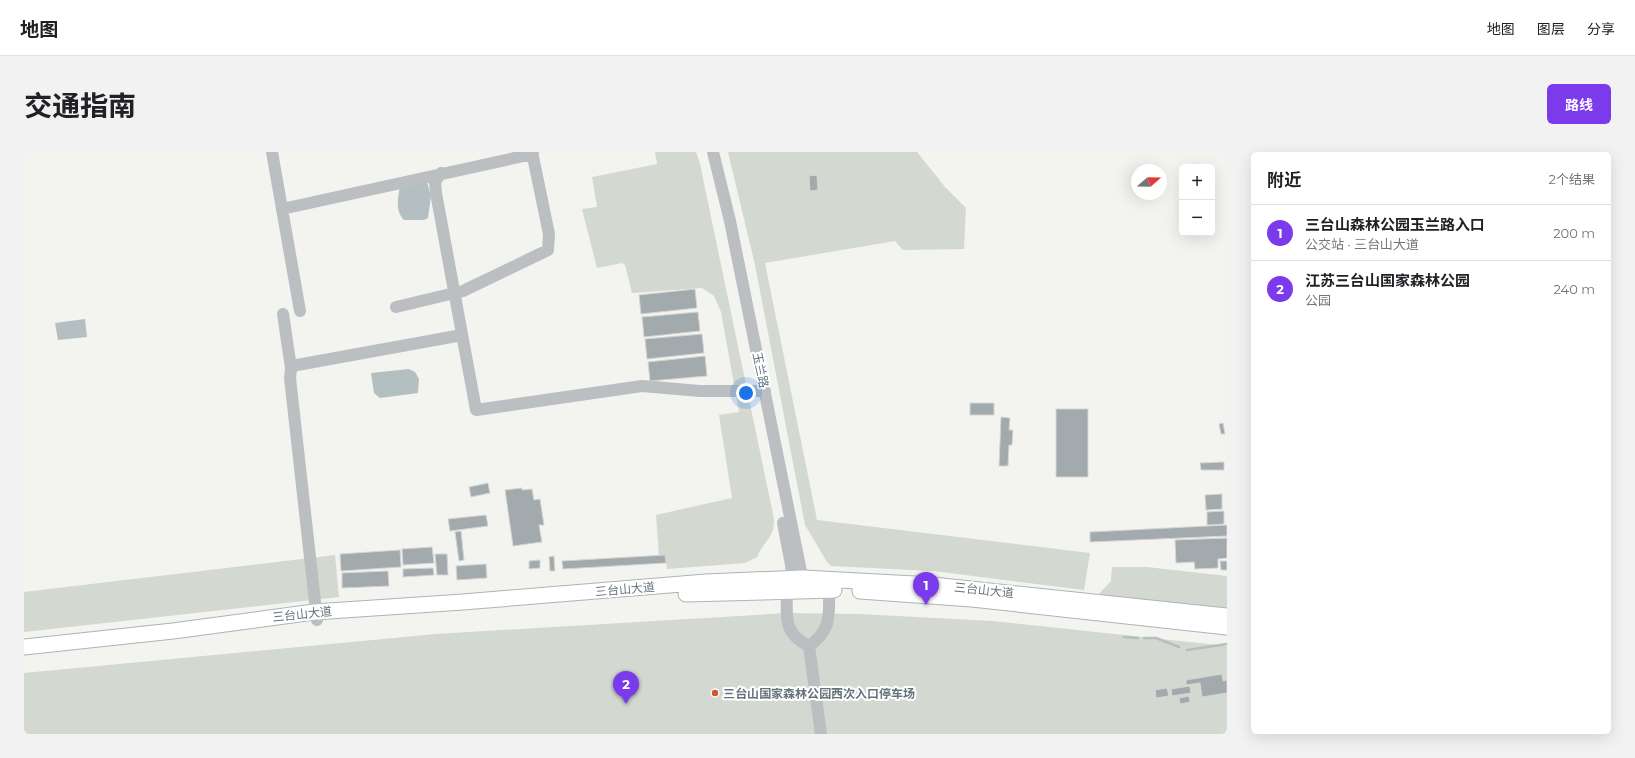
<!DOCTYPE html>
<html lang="zh">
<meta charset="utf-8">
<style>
body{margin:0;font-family:Montserrat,"Noto Sans SC",sans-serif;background:#f2f2f2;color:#202124}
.controls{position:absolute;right:12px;top:12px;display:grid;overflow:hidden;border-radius:6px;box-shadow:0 4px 16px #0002}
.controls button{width:36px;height:36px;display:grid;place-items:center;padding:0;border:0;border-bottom:1px solid #e0e0e0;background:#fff;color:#202124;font:20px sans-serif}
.compass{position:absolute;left:1107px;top:12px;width:36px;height:36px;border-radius:50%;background:#fff;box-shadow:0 4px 16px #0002;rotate:70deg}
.you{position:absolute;left:722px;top:241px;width:14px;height:14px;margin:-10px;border:3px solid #fff;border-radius:50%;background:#1a73e8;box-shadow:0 0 0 6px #1a73e833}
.badge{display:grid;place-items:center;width:26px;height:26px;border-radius:50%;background:#7c3aed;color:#fff;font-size:13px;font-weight:700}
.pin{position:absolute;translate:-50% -33px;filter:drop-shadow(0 1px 2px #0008)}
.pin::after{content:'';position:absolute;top:21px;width:14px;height:12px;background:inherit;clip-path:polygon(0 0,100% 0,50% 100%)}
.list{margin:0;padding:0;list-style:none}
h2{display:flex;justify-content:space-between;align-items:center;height:52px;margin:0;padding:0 16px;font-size:17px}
h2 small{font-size:13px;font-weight:400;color:#757577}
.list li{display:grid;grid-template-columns:26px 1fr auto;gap:12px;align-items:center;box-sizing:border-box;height:56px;padding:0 16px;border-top:1px solid #e0e0e0}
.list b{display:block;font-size:15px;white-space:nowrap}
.list p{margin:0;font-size:13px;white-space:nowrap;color:#757577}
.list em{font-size:13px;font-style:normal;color:#757577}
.map{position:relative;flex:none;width:1203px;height:582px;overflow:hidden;border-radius:6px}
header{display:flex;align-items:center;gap:24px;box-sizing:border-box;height:56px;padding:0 20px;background:#fff;border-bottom:1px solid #e0e0e0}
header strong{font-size:19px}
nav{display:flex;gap:22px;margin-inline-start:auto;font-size:14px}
.intro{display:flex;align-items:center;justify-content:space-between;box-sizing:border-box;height:96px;padding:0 24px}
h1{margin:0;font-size:28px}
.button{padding:10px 18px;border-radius:6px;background:#7c3aed;color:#fff;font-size:14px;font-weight:700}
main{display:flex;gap:24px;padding:0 24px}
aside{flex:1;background:#fff;border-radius:6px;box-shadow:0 4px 16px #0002}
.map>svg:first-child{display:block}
.green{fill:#d3d8d0}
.water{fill:#b4bfc2}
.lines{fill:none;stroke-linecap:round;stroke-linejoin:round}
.stream{stroke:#b4bfc2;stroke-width:2.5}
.building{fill:#a3aaae;stroke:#d5d5d3}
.major-casing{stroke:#afb3b6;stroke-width:17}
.minor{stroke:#bbbfc1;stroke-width:12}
.major{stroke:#fff;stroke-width:15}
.poi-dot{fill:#cc5737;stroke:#fff;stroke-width:1.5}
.labels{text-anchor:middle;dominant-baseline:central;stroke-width:4;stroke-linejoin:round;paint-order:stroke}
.street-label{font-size:12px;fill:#66737d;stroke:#fff}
.poi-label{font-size:12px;font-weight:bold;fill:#66737d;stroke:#fff;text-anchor:start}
</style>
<header>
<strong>地图</strong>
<nav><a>地图</a><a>图层</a><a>分享</a></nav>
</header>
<div class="intro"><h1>交通指南</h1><a class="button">路线</a></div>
<main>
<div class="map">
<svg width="1203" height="582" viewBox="0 0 1203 582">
<rect width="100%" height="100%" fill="#f3f3f0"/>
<path class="green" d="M631 0H672L676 12 750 367C751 386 739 389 733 405L721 411 643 417 641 403H635L632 363 708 346 695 263 715 260 697 160 690 144 678 136 608 141 601 113 598 111 573 116 558 57 573 55 568 25 633 12Z
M704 0H893L921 35 942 56 940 97 879 98 871 89 741 111 793 368 1066 401 1060 438 910 419 807 414 803 410 781 373 731 113Z
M311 403 315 445 0 480V440Z
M1088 415H1123L1203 424V456L1073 444 1087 429Z
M763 461 835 462 969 469 1203 494V582H0V521L412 482Z"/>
<path class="water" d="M403 30 407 44 404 66 400 68H380C371 59 374 45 376 34Z
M61 167 63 185 34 188 31 171Z
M385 217 391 220 395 227 394 241 356 246 350 241 347 221Z"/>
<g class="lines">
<path class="stream" d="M1100 485 1114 486
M1120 486H1132L1155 495
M1163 498 1203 492"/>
</g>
<path class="building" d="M793 23 794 38 786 39 785 24Z
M671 137 673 156 617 162 615 143Z
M674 160 676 179 620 185 618 165Z
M678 182 680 201 623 207 621 187Z
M681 204 683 224 626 229 624 210Z
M946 251H970V263H946Z
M1032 257H1064V325H1032Z
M977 265 986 266 985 278H989L988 293H985L984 314H975Z
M1199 271 1201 282H1197L1195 272Z
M1200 310V318H1177L1176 311Z
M464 331 466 341 447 345 445 335Z
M498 336V338L508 337 510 348 516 347 520 373H515L518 390 489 394 481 338Z
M1198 342V357L1182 358 1181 343Z
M1200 359V372L1183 373V360Z
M462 363 464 374 426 379 424 367Z
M1203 373V384L1066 390V380Z
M437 379 440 408 435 409 431 380Z
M1203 386V406L1194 407V416L1171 417 1170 410 1152 411 1151 388Z
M408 395 410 411 379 413 378 397Z
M376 398 377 415 317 419 316 402Z
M411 402H423L424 423H413Z
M641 403 642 411 539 417 538 409Z
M530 404 531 419H526L525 405Z
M516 408V416L505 417V409Z
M1196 409H1203V418H1197Z
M462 412 463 426 433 428 432 414Z
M409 416 410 423 379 425V417Z
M364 419 365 434 318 436V421Z
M1198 522 1199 529 1203 528V541L1178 545 1176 531 1162 533V528Z
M1166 534 1167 541 1148 544 1147 537Z
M1143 536 1145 544 1132 546 1131 538Z
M1165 544 1166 550 1156 552 1155 546Z"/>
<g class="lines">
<g class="major-casing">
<path id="major" d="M836 439 948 447 1203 475
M662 442 810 438
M0 495 149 479 290 460 439 450 682 430 779 426 909 433 1203 464"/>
</g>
<path class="minor" d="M248 0 276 159
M689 0 706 69 780 434
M417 21 411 30 412 41 452 258 618 234 676 239H741
M258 57 509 2
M372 155 439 139 524 98 525 82 508 0
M259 162 267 216 266 226 293 468
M267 216 273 213 438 183
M759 371 767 413 769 434
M763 438C763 464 758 481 785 494 808 478 805 463 805 437
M785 494 797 582"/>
<use href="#major" class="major"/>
</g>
<circle class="poi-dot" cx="691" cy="541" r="4"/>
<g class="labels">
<g class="street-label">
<text transform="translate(737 218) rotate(78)">玉兰路</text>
<text transform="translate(601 437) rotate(-5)">三台山大道</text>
<text transform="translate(960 438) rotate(6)">三台山大道</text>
<text transform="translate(278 462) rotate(-6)">三台山大道</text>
</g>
<g class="poi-label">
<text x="699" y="541">三台山国家森林公园西次入口停车场</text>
</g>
</g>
</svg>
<div class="controls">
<button>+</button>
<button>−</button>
</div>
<svg class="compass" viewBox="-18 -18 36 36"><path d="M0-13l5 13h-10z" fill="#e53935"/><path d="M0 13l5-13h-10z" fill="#757577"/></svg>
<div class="you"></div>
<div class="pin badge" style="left:902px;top:453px">1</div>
<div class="pin badge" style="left:602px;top:552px">2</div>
</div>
<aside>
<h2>附近<small>2个结果</small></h2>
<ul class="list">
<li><span class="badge">1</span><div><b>三台山森林公园玉兰路入口</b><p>公交站 · 三台山大道</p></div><em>200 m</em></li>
<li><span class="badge">2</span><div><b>江苏三台山国家森林公园</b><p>公园</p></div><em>240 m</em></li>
</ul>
</aside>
</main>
